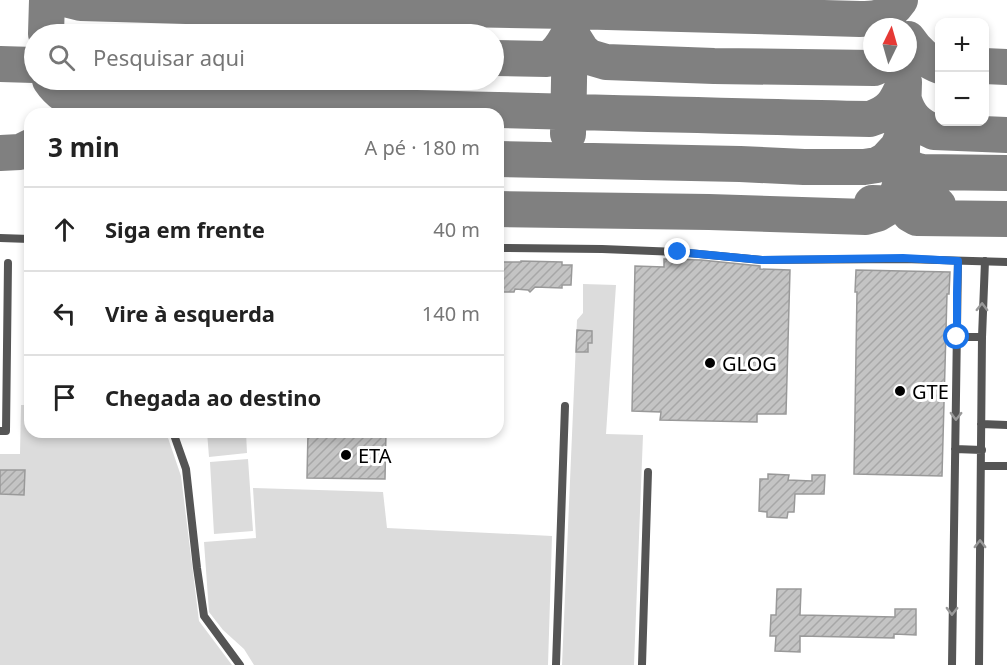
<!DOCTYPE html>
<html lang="pt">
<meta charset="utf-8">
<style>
body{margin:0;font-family:"Noto Sans",sans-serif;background:#f6f6f6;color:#222}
.controls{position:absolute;right:18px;top:18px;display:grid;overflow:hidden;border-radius:12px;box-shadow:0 3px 9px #0003}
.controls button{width:54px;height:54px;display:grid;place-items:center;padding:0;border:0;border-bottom:2px solid #e0e0e0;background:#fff;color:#222;font:30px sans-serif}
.compass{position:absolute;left:863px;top:18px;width:54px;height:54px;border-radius:50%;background:#fff;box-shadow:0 3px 9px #0003;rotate:5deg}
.stop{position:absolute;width:18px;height:18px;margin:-14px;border:4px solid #1a73e8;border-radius:50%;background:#fff}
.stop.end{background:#1a73e8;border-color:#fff;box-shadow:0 2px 6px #0008}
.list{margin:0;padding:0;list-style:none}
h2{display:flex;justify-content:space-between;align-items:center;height:78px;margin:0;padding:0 24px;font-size:26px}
h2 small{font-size:20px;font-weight:400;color:#767676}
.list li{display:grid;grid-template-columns:39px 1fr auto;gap:18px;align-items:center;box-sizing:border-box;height:84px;padding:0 24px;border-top:2px solid #e0e0e0}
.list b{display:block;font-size:22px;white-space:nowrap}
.list em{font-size:20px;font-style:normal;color:#767676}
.icon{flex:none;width:33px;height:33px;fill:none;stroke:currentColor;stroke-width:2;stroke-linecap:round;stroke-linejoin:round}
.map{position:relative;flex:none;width:1007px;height:665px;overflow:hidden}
.search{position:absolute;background:#fff;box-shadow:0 3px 9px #0003;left:24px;top:24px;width:480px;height:66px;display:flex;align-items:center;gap:15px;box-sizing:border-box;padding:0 21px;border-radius:33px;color:#767676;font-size:22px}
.panel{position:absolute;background:#fff;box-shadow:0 3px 9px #0003;left:24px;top:108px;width:480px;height:330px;border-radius:18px}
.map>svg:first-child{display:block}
.green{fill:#dcdcdc}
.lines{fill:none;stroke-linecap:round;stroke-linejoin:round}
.taxiway{stroke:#808080;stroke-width:36}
.building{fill:url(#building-hatch);stroke:#999;stroke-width:1.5}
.service{stroke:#555;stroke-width:8}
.oneway{stroke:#999}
.route{stroke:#1a73e8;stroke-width:8}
.poi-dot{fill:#000;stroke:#fff;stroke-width:2}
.labels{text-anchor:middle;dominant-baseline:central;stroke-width:6;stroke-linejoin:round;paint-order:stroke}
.poi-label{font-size:20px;fill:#000;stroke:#fff;text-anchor:start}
</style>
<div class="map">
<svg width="1007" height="665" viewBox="0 0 1007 665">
<defs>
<pattern id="building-hatch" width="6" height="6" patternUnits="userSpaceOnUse" patternTransform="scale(1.5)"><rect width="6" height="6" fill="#c4c4c4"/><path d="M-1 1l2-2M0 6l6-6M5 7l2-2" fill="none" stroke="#a7a7a7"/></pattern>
</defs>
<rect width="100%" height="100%" fill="#fff"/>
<path class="green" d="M583 284 616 285 606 434 643 435 634 665H562L577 320 583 313Z
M21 405H30V432H166L181 476 199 621 232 665H0V454H20Z
M207 432H246L247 453 209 457Z
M248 459 253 531 214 534 210 462Z
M253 488 383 492 387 528 552 536 548 665H254L244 649 223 630 209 612 204 542 256 538Z"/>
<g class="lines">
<path class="taxiway" d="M69 0 81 3 257 8 432 7 459 9 570 11 860 19C880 19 888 17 900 0
M46 34 47 0
M908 39C916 51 926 61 940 66
M494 58 547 59C559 54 564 42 570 32L582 51 589 57 606 62 714 66 874 68 885 63
M0 64 34 65
M984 66 1007 67
M50 80C58 92 67 99 82 102 345 104 607 114 870 119 891 112 896 103 904 84
M904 100C909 117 918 125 934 132L1007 135
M568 134 570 28
M0 153 20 152 30 147
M902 158C907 167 912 170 922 172L1007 173
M498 159 740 164 804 167H864L877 165 886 160 898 147 903 135
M872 203 938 205
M498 209 709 212 866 217 877 214 887 208 895 200 901 183 904 82
M910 214 917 218 1007 219"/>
</g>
<path class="building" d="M664 259 701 260 760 266V269L790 270 786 414H757V422L660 420 661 412 632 411 635 266 664 267Z
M521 261 562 262V265H572L571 285H562V288L535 287 530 292 528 290 515 289 514 292H498V262H521Z
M856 270 950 272 949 294H947L942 476 854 474 857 292H855Z
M577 330 592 331V343H588V352H576Z
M308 432H386L385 479 307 478Z
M0 470H25L24 495 0 494Z
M768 474 789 475 788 480 812 481V475H825L824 494H795L794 512H788L787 518 767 517V512L759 511 760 479H768Z
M777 589H801L800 615 895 617V609H916V635L894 634V638L800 636V652L775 651 776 636H770L771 615H776Z"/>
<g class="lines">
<path class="service" d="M0 238 30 239
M498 248 602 249 678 252 762 260 903 259 1007 262
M957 337H982
M981 424 1007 425
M0 431H6L8 263
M173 432 186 469 197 568 204 616 240 665
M955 449 982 450
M981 466H1007
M556 665 565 406
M642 665 648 472
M952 665 958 261
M979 665 982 337 985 261"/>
</g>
<defs><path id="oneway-chevron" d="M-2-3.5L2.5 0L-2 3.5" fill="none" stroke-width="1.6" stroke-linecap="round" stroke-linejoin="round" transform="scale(1.5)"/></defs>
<g class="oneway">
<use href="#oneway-chevron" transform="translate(982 307) rotate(-89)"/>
<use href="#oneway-chevron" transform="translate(956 416) rotate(91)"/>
<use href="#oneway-chevron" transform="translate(980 544) rotate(-90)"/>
<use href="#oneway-chevron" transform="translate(952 611) rotate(91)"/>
</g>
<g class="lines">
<path class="route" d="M678 252 762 260 903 258 958 261 957 293V337"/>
</g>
<g class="poi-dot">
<circle cx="710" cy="363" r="6"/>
<circle cx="900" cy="391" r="6"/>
<circle cx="346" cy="455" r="6"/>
</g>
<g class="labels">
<g class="poi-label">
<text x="722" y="363">GLOG</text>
<text x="912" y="391">GTE</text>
<text x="358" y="455">ETA</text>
</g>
</g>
</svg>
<div class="controls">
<button>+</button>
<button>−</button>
</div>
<svg class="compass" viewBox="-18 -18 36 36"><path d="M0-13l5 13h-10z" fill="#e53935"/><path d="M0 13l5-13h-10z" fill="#767676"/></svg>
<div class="stop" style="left:957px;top:337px"></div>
<div class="stop end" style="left:678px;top:252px"></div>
<div class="search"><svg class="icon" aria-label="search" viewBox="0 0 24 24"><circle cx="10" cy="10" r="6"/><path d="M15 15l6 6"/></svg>Pesquisar aqui</div>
<section class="panel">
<h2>3 min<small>A pé · 180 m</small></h2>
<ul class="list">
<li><svg class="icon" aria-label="ahead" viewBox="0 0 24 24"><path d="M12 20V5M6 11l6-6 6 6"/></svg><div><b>Siga em frente</b></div><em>40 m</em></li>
<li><svg class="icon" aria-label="left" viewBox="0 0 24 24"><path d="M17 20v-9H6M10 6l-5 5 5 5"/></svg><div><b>Vire à esquerda</b></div><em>140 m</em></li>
<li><svg class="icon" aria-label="arrive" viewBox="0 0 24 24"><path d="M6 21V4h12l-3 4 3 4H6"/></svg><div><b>Chegada ao destino</b></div></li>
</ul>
</section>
</div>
